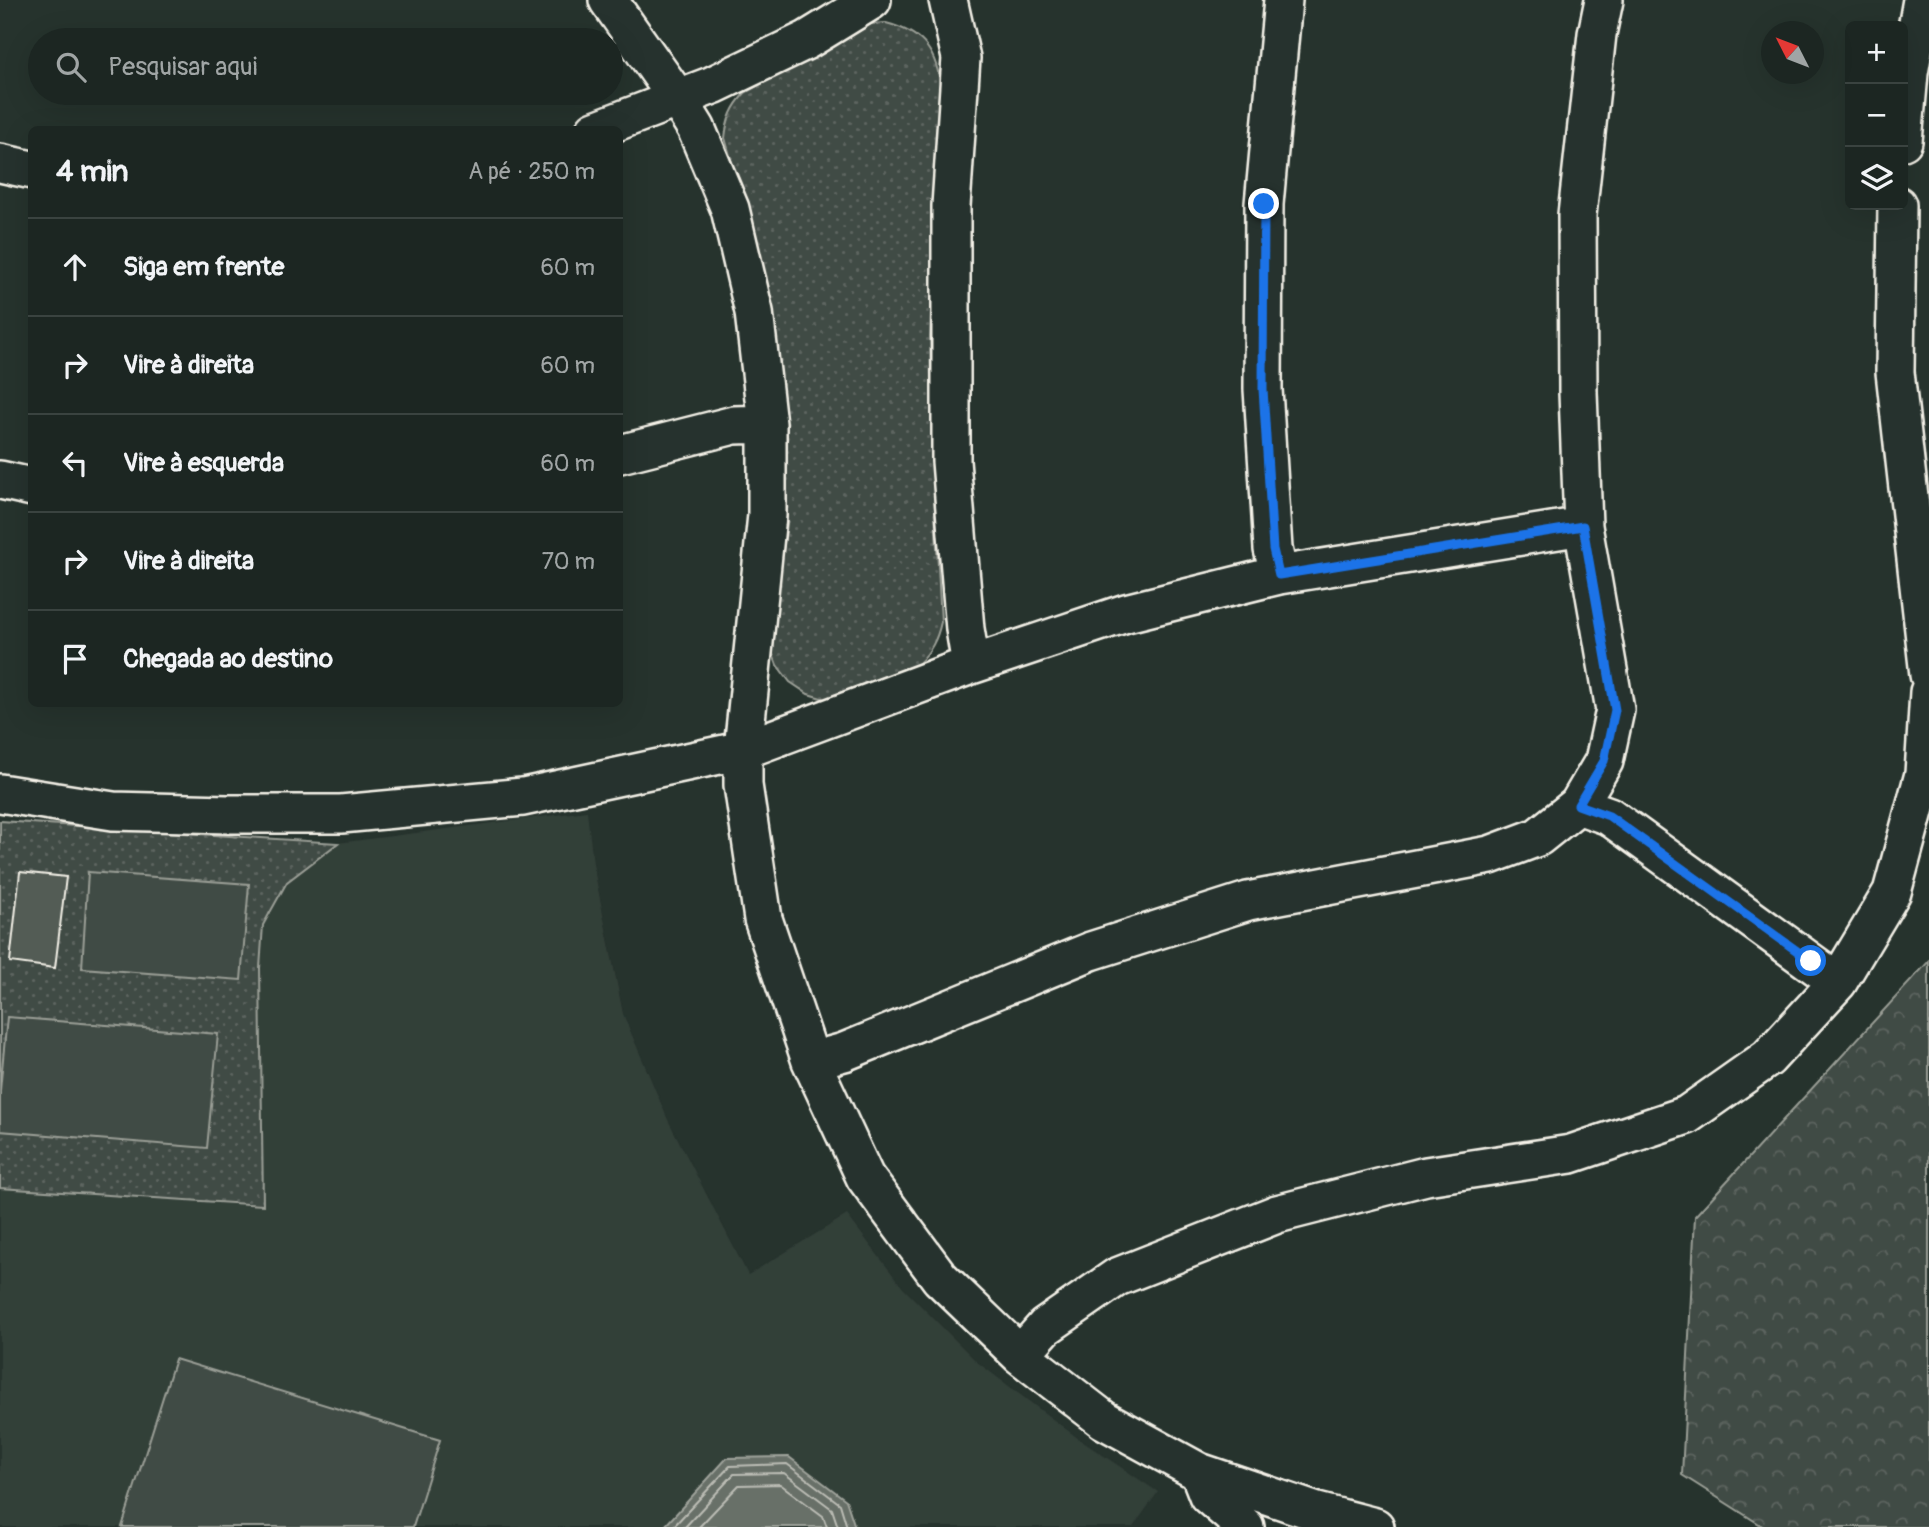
<!DOCTYPE html>
<html lang="pt">
<meta charset="utf-8">
<style>
body{margin:0;font-family:Pangolin,sans-serif;background:#29322f;color:#f1f3f6}
.controls{position:absolute;right:21px;top:21px;display:grid;overflow:hidden;border-radius:10px;box-shadow:0 7px 28px #0002}
.controls button{width:63px;height:63px;display:grid;place-items:center;padding:0;border:0;border-bottom:2px solid #3a4340;background:#1c2622;color:#f1f3f6;font:35px sans-serif}
.compass{position:absolute;left:1761px;top:21px;width:63px;height:63px;border-radius:50%;background:#1c2622;box-shadow:0 7px 28px #0002;rotate:312deg}
.stop{position:absolute;width:21px;height:21px;margin:-16px;border:5px solid #1a73e8;border-radius:50%;background:#fff}
.stop.end{background:#1a73e8;border-color:#fff;box-shadow:0 2px 7px #0008}
.list{margin:0;padding:0;list-style:none}
h2{display:flex;justify-content:space-between;align-items:center;height:91px;margin:0;padding:0 28px;font-size:30px}
h2 small{font-size:23px;font-weight:400;color:#a0a5a5}
.list li{display:grid;grid-template-columns:46px 1fr auto;gap:21px;align-items:center;box-sizing:border-box;height:98px;padding:0 28px;border-top:2px solid #3a4340}
.list b{display:block;font-size:26px;white-space:nowrap}
.list em{font-size:23px;font-style:normal;color:#a0a5a5}
.icon{flex:none;width:38px;height:38px;fill:none;stroke:currentColor;stroke-width:2;stroke-linecap:round;stroke-linejoin:round}
.map{position:relative;flex:none;width:1929px;height:1527px;overflow:hidden}
.search{position:absolute;background:#1c2622;box-shadow:0 7px 28px #0002;left:28px;top:28px;width:595px;height:77px;display:flex;align-items:center;gap:18px;box-sizing:border-box;padding:0 24px;border-radius:38px;color:#a0a5a5;font-size:26px}
.panel{position:absolute;background:#1c2622;box-shadow:0 7px 28px #0002;left:28px;top:126px;width:595px;height:581px;border-radius:10px}
.map>svg:first-child{display:block}
.built{fill:#333f39}
.green{fill:url(#green-dots);stroke:#9a9e96;stroke-width:2}
.forest{fill:url(#forest-crowns);stroke:#9a9e96;stroke-width:2}
.pitch{fill:#414b45;stroke:#9a9e96;stroke-width:2}
.water{fill:#676f68;stroke:#9fa39b;stroke-width:2}
.lines{fill:none;stroke-linecap:round;stroke-linejoin:round}
.shore{stroke:#bcbdb5;stroke-width:2}
.building{fill:#525c55;stroke:#f4f1e8;stroke-width:2}
.minor-casing{stroke:#f4f1e8;stroke-width:42}
.minor{stroke:#26332d;stroke-width:37}
.route{stroke:#1a73e8;stroke-width:9}
</style>
<div class="map">
<svg width="1929" height="1527" viewBox="0 0 1929 1527">
<defs>
<pattern id="green-dots" width="8" height="8" patternUnits="userSpaceOnUse" patternTransform="scale(1.75)"><rect width="8" height="8" fill="#414b45"/><path d="M2 2h.1M6 6h.1" fill="none" stroke="#5d6560" stroke-width="1.8" stroke-linecap="round"/></pattern>
<pattern id="forest-crowns" width="20" height="18" patternUnits="userSpaceOnUse" patternTransform="scale(1.75)"><rect width="20" height="18" fill="#414b45"/><path d="M2 6a3 3 0 1 1 6 0M12 15a3 3 0 1 1 6 0" fill="none" stroke="#5d6560"/></pattern>
</defs>
<rect width="100%" height="100%" fill="#26332d"/>
<filter id="ink" filterUnits="userSpaceOnUse"><feTurbulence type="fractalNoise" baseFrequency=".0143" numOctaves="2"/><feDisplacementMap in="SourceGraphic" scale="14" xChannelSelector="R" yChannelSelector="G"/><feConvolveMatrix kernelMatrix="1 2 1 2 8 2 1 2 1" color-interpolation-filters="sRGB"/></filter>
<g filter="url(#ink)">
<path class="built" d="M587 811 593 864 623 1014 668 1120 748 1275 847 1215 903 1288 977 1362 1083 1442 1158 1492 1133 1527H0V1188L263 1205 260 968 263 925 287 882 338 843Z"/>
<path class="green" d="M886 23C920 32 935 48 940 82L930 337 933 473 941 622C937 640 931 651 918 664L828 700 808 694 790 682 777 665 769 644 787 524 786 422 773 307 725 138C727 119 732 107 745 93L869 24Z
M0 821 338 843 287 882 263 925 260 968 263 1205 0 1188Z"/>
<path class="forest" d="M1929 961V1527H1764L1682 1475 1695 1216Z"/>
<path class="pitch" d="M88 872 249 884 241 980 82 968Z
M7 1017 218 1034 207 1148 0 1131V1091Z
M175 1359 440 1440 413 1527H122Z"/>
<path class="water" d="M789 1457 846 1500 855 1527H664L727 1458Z"/>
<g class="lines">
<path class="shore" d="M673 1527 730 1466 787 1464 840 1504 847 1527
M685 1527 734 1474 784 1473 832 1509 838 1527
M699 1527 739 1485 780 1484 823 1516 827 1527"/>
</g>
<path class="building" d="M20 872 66 877 55 968 10 962Z"/>
<g class="lines">
<g class="minor-casing">
<path id="minor" d="M608 0 678 99 696 128 730 209 754 312 767 424V515L743 750V785L763 919 811 1061 865 1177 940 1278 1020 1355 1104 1420 1199 1472 1317 1512 1375 1527
M948 0 961 58 951 206V461L965 629 971 665
M595 130 713 85 807 40 872 0
M1903 141 1909 73 1922 0
M0 163 32 170
M1897 205 1895 372 1929 675
M620 454 734 425 767 424
M0 480 32 487
M1279 575 1273 549 1263 389 1264 204 1283 0
M0 793 113 811 228 814H341L523 797 743 750 971 665 1126 613 1279 575 1583 526
M1578 805 1609 816 1838 982
M811 1061 844 1052 1091 951 1248 901 1490 855 1538 837 1578 805 1604 761 1615 710 1583 526 1578 392 1577 215 1597 34 1604 0
M1020 1355 1045 1327 1117 1277 1277 1214 1426 1176 1571 1154 1687 1115 1768 1058 1838 982 1892 892 1924 774 1929 692
M1199 1472 1208 1495 1245 1527"/>
</g>
<use href="#minor" class="minor"/>
</g>
</g>
<g class="lines" filter="url(#ink)">
<path class="route" d="M1264 204 1263 389 1273 549 1279 575 1583 526 1615 710 1604 761 1578 805 1609 816 1811 961"/>
</g>
</svg>
<div class="controls">
<button>+</button>
<button>−</button>
<button><svg class="icon" aria-label="layers" viewBox="0 0 24 24"><path d="M12 4l9 5-9 5-9-5zM3 14l9 5 9-5"/></svg></button>
</div>
<svg class="compass" viewBox="-18 -18 36 36"><path d="M0-13l5 13h-10z" fill="#e53935"/><path d="M0 13l5-13h-10z" fill="#a0a5a5"/></svg>
<div class="stop" style="left:1811px;top:961px"></div>
<div class="stop end" style="left:1264px;top:204px"></div>
<div class="search"><svg class="icon" aria-label="search" viewBox="0 0 24 24"><circle cx="10" cy="10" r="6"/><path d="M15 15l6 6"/></svg>Pesquisar aqui</div>
<section class="panel">
<h2>4 min<small>A pé · 250 m</small></h2>
<ul class="list">
<li><svg class="icon" aria-label="ahead" viewBox="0 0 24 24"><path d="M12 20V5M6 11l6-6 6 6"/></svg><div><b>Siga em frente</b></div><em>60 m</em></li>
<li><svg class="icon" aria-label="right" viewBox="0 0 24 24"><path d="M7 20v-9h11M14 6l5 5-5 5"/></svg><div><b>Vire à direita</b></div><em>60 m</em></li>
<li><svg class="icon" aria-label="left" viewBox="0 0 24 24"><path d="M17 20v-9H6M10 6l-5 5 5 5"/></svg><div><b>Vire à esquerda</b></div><em>60 m</em></li>
<li><svg class="icon" aria-label="right" viewBox="0 0 24 24"><path d="M7 20v-9h11M14 6l5 5-5 5"/></svg><div><b>Vire à direita</b></div><em>70 m</em></li>
<li><svg class="icon" aria-label="arrive" viewBox="0 0 24 24"><path d="M6 21V4h12l-3 4 3 4H6"/></svg><div><b>Chegada ao destino</b></div></li>
</ul>
</section>
</div>
